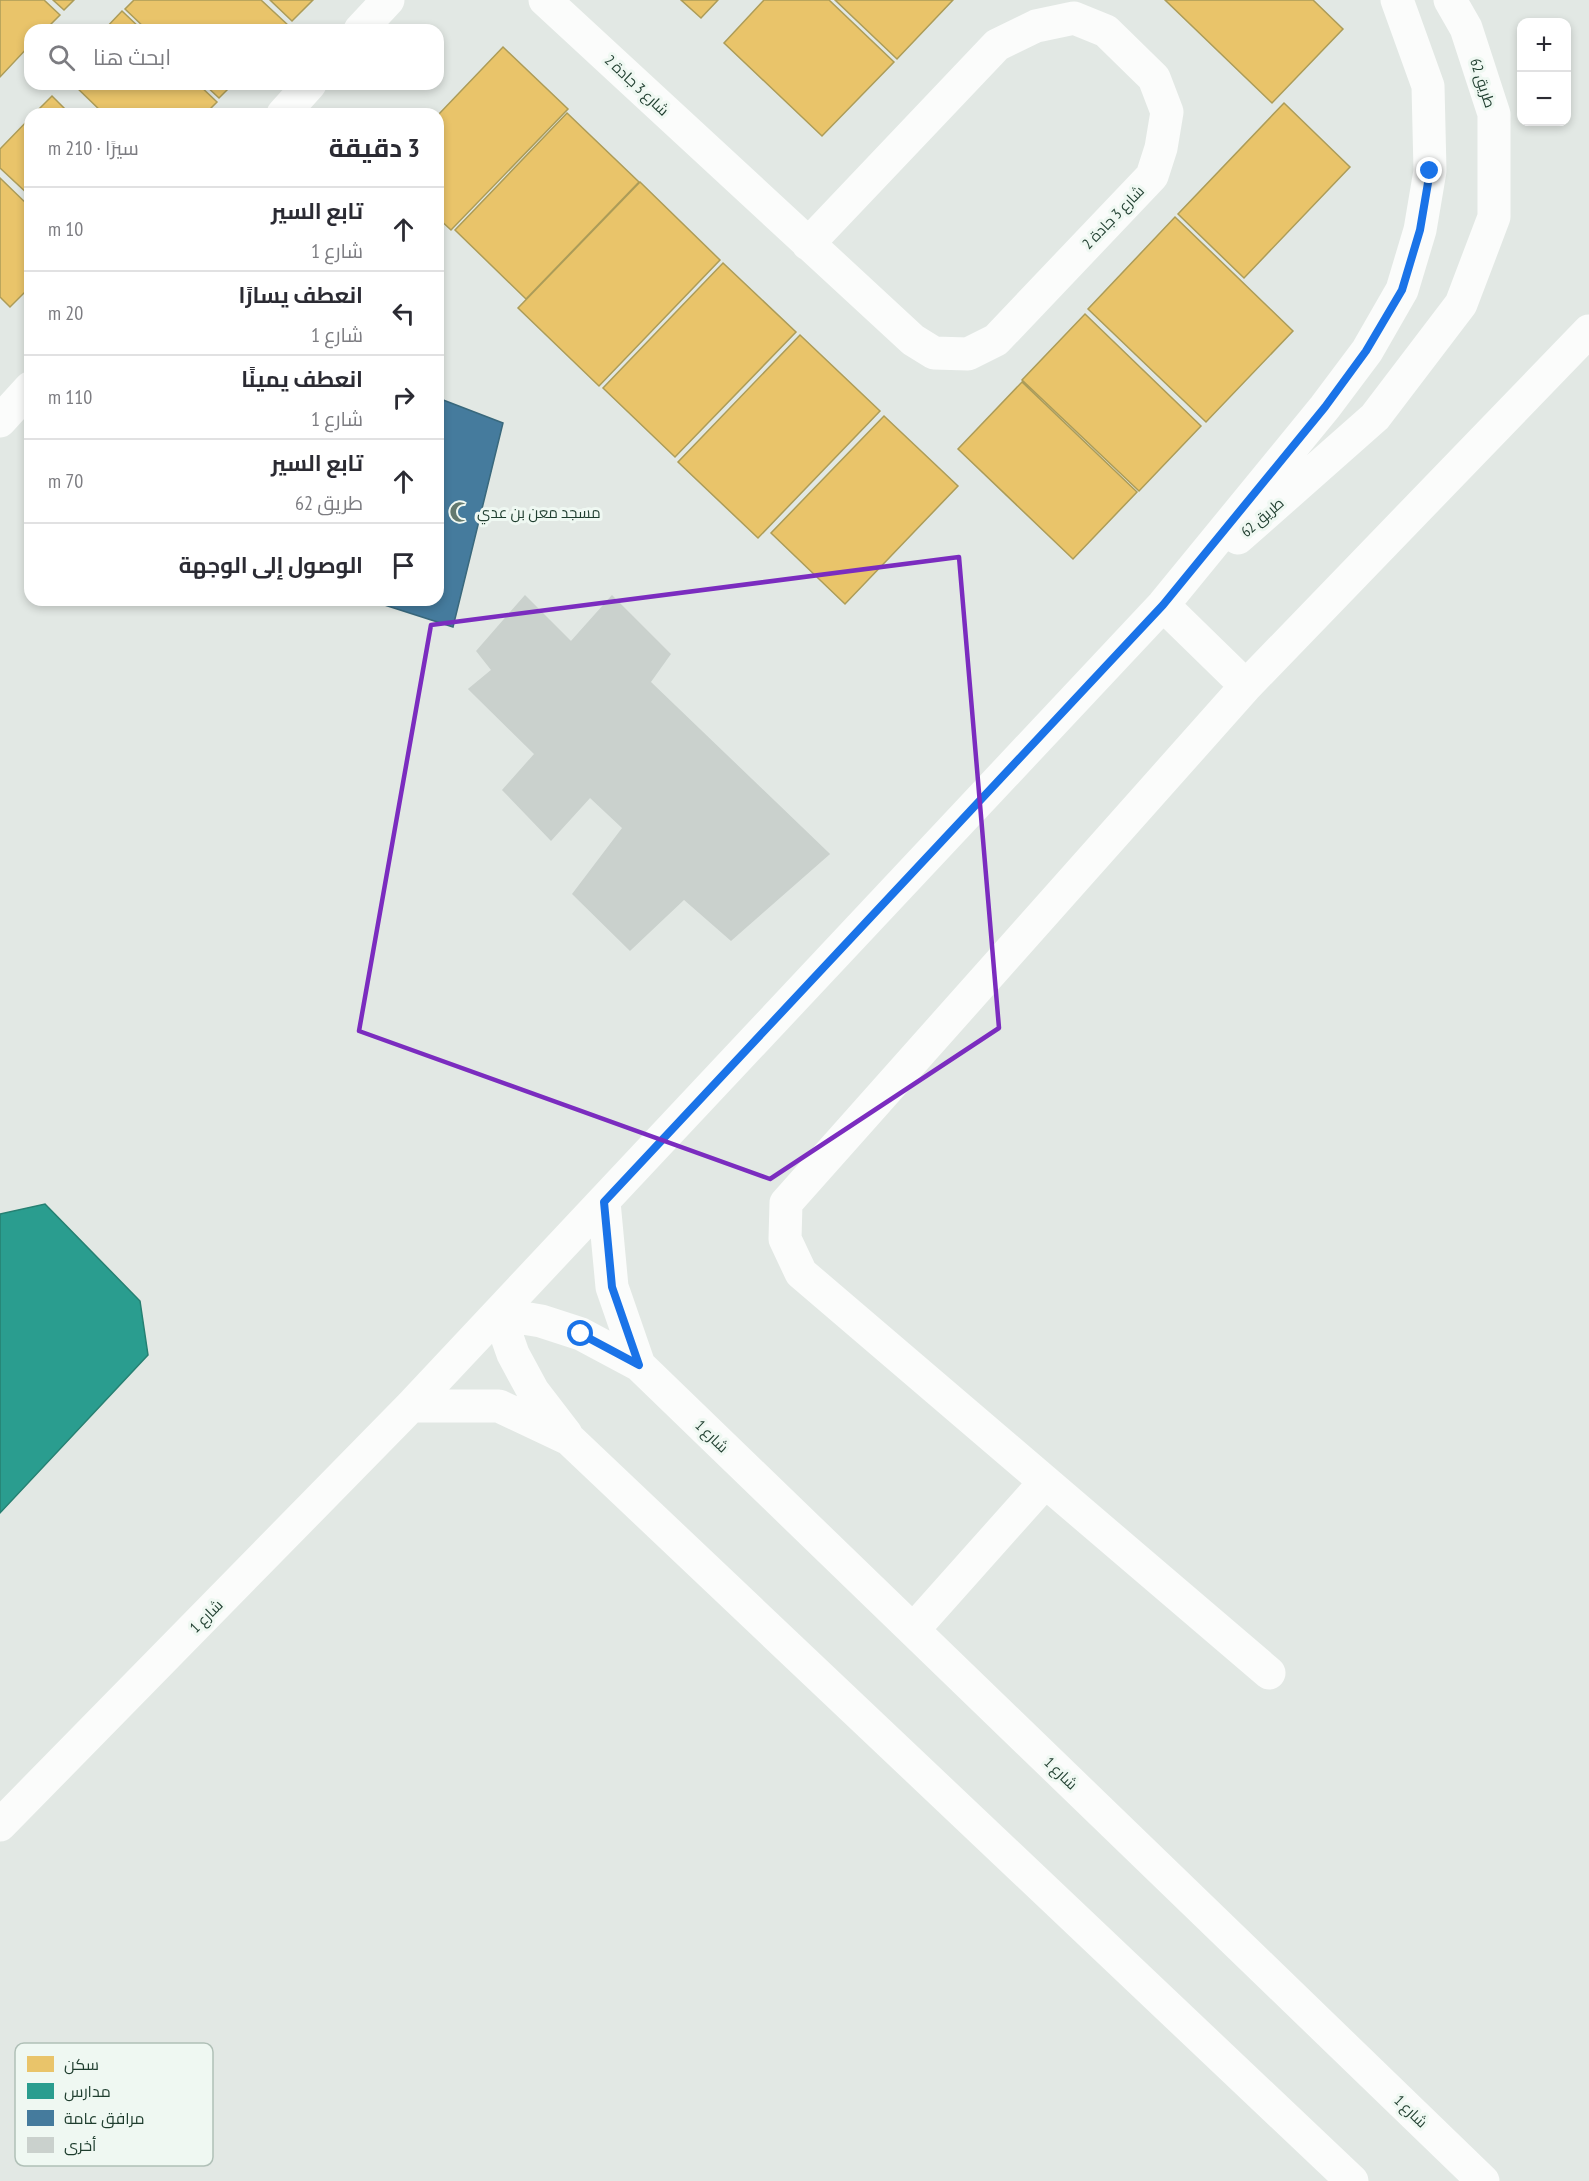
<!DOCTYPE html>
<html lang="ar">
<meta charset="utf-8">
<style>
body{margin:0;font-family:"PT Sans Narrow",Cairo,sans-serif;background:#f7f7f7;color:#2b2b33;direction:rtl}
.controls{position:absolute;right:18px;top:18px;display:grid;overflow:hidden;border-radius:12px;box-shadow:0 3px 9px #0003}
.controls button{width:54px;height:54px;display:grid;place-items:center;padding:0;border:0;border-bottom:2px solid #e1e1e2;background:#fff;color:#2b2b33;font:30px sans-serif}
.stop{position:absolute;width:18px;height:18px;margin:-14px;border:4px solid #1a73e8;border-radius:50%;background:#fff}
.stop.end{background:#1a73e8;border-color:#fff;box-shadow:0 2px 6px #0008}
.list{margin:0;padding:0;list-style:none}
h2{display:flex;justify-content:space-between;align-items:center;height:78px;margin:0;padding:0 24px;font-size:26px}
h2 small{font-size:20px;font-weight:400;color:#7c7c81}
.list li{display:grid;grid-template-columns:39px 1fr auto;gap:18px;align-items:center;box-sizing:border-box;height:84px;padding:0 24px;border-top:2px solid #e1e1e2}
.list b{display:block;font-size:22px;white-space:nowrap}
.list p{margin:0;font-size:20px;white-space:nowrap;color:#7c7c81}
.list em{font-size:20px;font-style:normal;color:#7c7c81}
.icon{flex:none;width:33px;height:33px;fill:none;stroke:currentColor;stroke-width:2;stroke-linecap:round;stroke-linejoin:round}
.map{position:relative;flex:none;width:1589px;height:2181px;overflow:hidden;direction:ltr}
.search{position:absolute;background:#fff;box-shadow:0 3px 9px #0003;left:24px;top:24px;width:420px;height:66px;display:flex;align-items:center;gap:15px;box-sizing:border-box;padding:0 21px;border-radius:18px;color:#7c7c81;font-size:22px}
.panel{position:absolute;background:#fff;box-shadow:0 3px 9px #0003;left:24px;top:108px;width:420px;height:498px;border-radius:18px;direction:rtl}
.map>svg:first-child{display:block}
.homes{fill:#e9c46a;stroke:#ac9c58;stroke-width:1.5}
.schools{fill:#2a9d8f;stroke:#268072;stroke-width:1.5}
.public{fill:#457b9d;stroke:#39687c;stroke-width:1.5}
.building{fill:#cad1cd;stroke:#cad1cd;stroke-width:1.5}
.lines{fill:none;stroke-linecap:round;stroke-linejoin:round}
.minor{stroke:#fbfcfb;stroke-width:33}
.route{stroke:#1a73e8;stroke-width:8}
.marked{fill:none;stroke:#7b2cbf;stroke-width:4.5;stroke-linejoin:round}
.labels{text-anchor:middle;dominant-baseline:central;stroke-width:6;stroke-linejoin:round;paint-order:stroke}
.street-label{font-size:15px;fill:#1e3d2e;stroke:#eff8f2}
.poi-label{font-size:15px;fill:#1e3d2e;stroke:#eff8f2;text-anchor:start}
.key{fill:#eff8f2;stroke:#b0c0b7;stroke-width:1.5}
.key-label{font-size:16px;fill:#1e3d2e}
</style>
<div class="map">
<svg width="1589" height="2181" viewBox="0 0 1589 2181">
<rect width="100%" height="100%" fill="#e2e8e4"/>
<path class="homes" d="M0 0H44L60 15 45 30H30V45L0 77Z
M53 0H74L64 10Z
M134 0H261L289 26 285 30H147L125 9Z
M270 0H313L292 21Z
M681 0H718L701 18Z
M764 0H829L894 62 822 136 724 43Z
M835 0H953L897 59Z
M1165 0H1313L1343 29 1272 103Z
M122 11 142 30H104Z
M503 47 568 109 451 230 438 218V115Z
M73 84H198L217 102 205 114H104Z
M204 84H233L219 98Z
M52 96 70 114H34Z
M1284 103 1350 167 1244 278 1178 214Z
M567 113 639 182 526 299 455 230Z
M30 118V196L0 168V149Z
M0 178 30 207V287L10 307 0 297Z
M640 182 720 260 599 386 518 308Z
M1175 217 1293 331 1206 422 1088 309Z
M723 263 796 332 675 457 603 388Z
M1085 314 1201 426 1139 491 1022 380Z
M800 335 880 411 758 538 678 462Z
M1022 382 1137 492 1073 559 958 449Z
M884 416 958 486 845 604 771 533Z"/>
<path class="schools" d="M45 1204 140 1301 148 1355 0 1513V1214Z"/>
<path class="public" d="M438 398 503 423 453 627 369 600H438Z"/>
<path class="building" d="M525 596 571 642 612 596 670 654 650 682 829 854 731 940 684 899 630 950 573 894 623 828 590 797 551 840 503 790 535 754 469 689 492 670 477 651Z"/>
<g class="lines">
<path class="minor" d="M545 0 913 340 934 353 968 354 996 340 1152 176 1161 148 1167 112 1154 78 1106 31 1074 18 1036 26 997 45 808 244
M360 30 388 0
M283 114 310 84
M0 421 30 388
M1238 538 1375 417 1461 304 1494 217V114L1466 28 1450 0
M1163 605 1246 686
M604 1202 612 1287 639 1365 1483 2181
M411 1406H499L569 1439 1352 2181
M566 1434 533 1391 513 1354 499 1314 541 1321 581 1334 639 1365
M913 1630 1045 1482
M1269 1673 801 1273 785 1239 786 1203 1246 686 1589 331
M0 1825 411 1406 1163 605 1325 407 1367 351 1402 290 1420 230 1430 171 1428 86 1397 0"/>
</g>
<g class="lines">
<path class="route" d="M581 1334 639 1365 612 1287 604 1202 1163 605 1325 407 1366 351 1402 290 1420 230 1430 171"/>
</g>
<path class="marked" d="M959 557 999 1028 770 1179 359 1031 431 625Z"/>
<defs>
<g id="mosque-bare" transform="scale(1.62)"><path d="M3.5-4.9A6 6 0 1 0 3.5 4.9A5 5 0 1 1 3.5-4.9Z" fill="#63796e" stroke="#eff8f2" stroke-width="2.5" paint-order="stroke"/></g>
</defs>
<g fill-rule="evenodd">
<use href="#mosque-bare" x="460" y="512"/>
</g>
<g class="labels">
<g class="street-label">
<text transform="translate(1483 83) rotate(72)">طريق 62</text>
<text transform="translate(637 85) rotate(43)">شارع 3 جادة 2</text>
<text transform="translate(1113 217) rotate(-46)">شارع 3 جادة 2</text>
<text transform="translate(1262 517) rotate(-41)">طريق 62</text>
<text transform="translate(712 1436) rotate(44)">شارع 1</text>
<text transform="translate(206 1616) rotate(-45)">شارع 1</text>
<text transform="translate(1061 1773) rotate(44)">شارع 1</text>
<text transform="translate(1411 2111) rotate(44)">شارع 1</text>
</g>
<g class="poi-label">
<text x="477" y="512">مسجد معن بن عدي</text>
</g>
</g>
<rect x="15" y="2043" width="198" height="123" rx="9" class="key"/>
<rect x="27" y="2056" width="27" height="16" fill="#e9c46a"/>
<rect x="27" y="2083" width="27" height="16" fill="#2a9d8f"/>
<rect x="27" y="2110" width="27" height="16" fill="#457b9d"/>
<rect x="27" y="2137" width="27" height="16" fill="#cad1cd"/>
<g class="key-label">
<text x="64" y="2070">سكن</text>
<text x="64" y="2097">مدارس</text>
<text x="64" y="2124">مرافق عامة</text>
<text x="64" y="2151">أخرى</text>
</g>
</svg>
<div class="controls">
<button>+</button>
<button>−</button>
</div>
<div class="stop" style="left:581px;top:1334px"></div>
<div class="stop end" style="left:1430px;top:171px"></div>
<div class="search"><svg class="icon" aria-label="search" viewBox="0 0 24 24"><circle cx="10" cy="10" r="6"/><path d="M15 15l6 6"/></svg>ابحث هنا</div>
<section class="panel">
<h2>3 دقيقة<small>سيرًا · 210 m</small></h2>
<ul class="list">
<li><svg class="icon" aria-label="ahead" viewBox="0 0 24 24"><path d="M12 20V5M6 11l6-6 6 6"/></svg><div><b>تابع السير</b><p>شارع 1</p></div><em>10 m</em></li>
<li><svg class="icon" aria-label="left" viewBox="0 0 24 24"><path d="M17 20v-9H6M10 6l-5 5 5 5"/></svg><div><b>انعطف يسارًا</b><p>شارع 1</p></div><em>20 m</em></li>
<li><svg class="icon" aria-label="right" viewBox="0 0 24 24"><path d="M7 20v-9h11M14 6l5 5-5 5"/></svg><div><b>انعطف يمينًا</b><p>شارع 1</p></div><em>110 m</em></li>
<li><svg class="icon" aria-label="ahead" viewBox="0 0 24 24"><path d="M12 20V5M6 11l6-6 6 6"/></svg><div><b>تابع السير</b><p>طريق 62</p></div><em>70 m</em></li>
<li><svg class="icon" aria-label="arrive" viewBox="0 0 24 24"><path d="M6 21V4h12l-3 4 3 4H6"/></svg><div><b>الوصول إلى الوجهة</b></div></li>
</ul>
</section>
</div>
